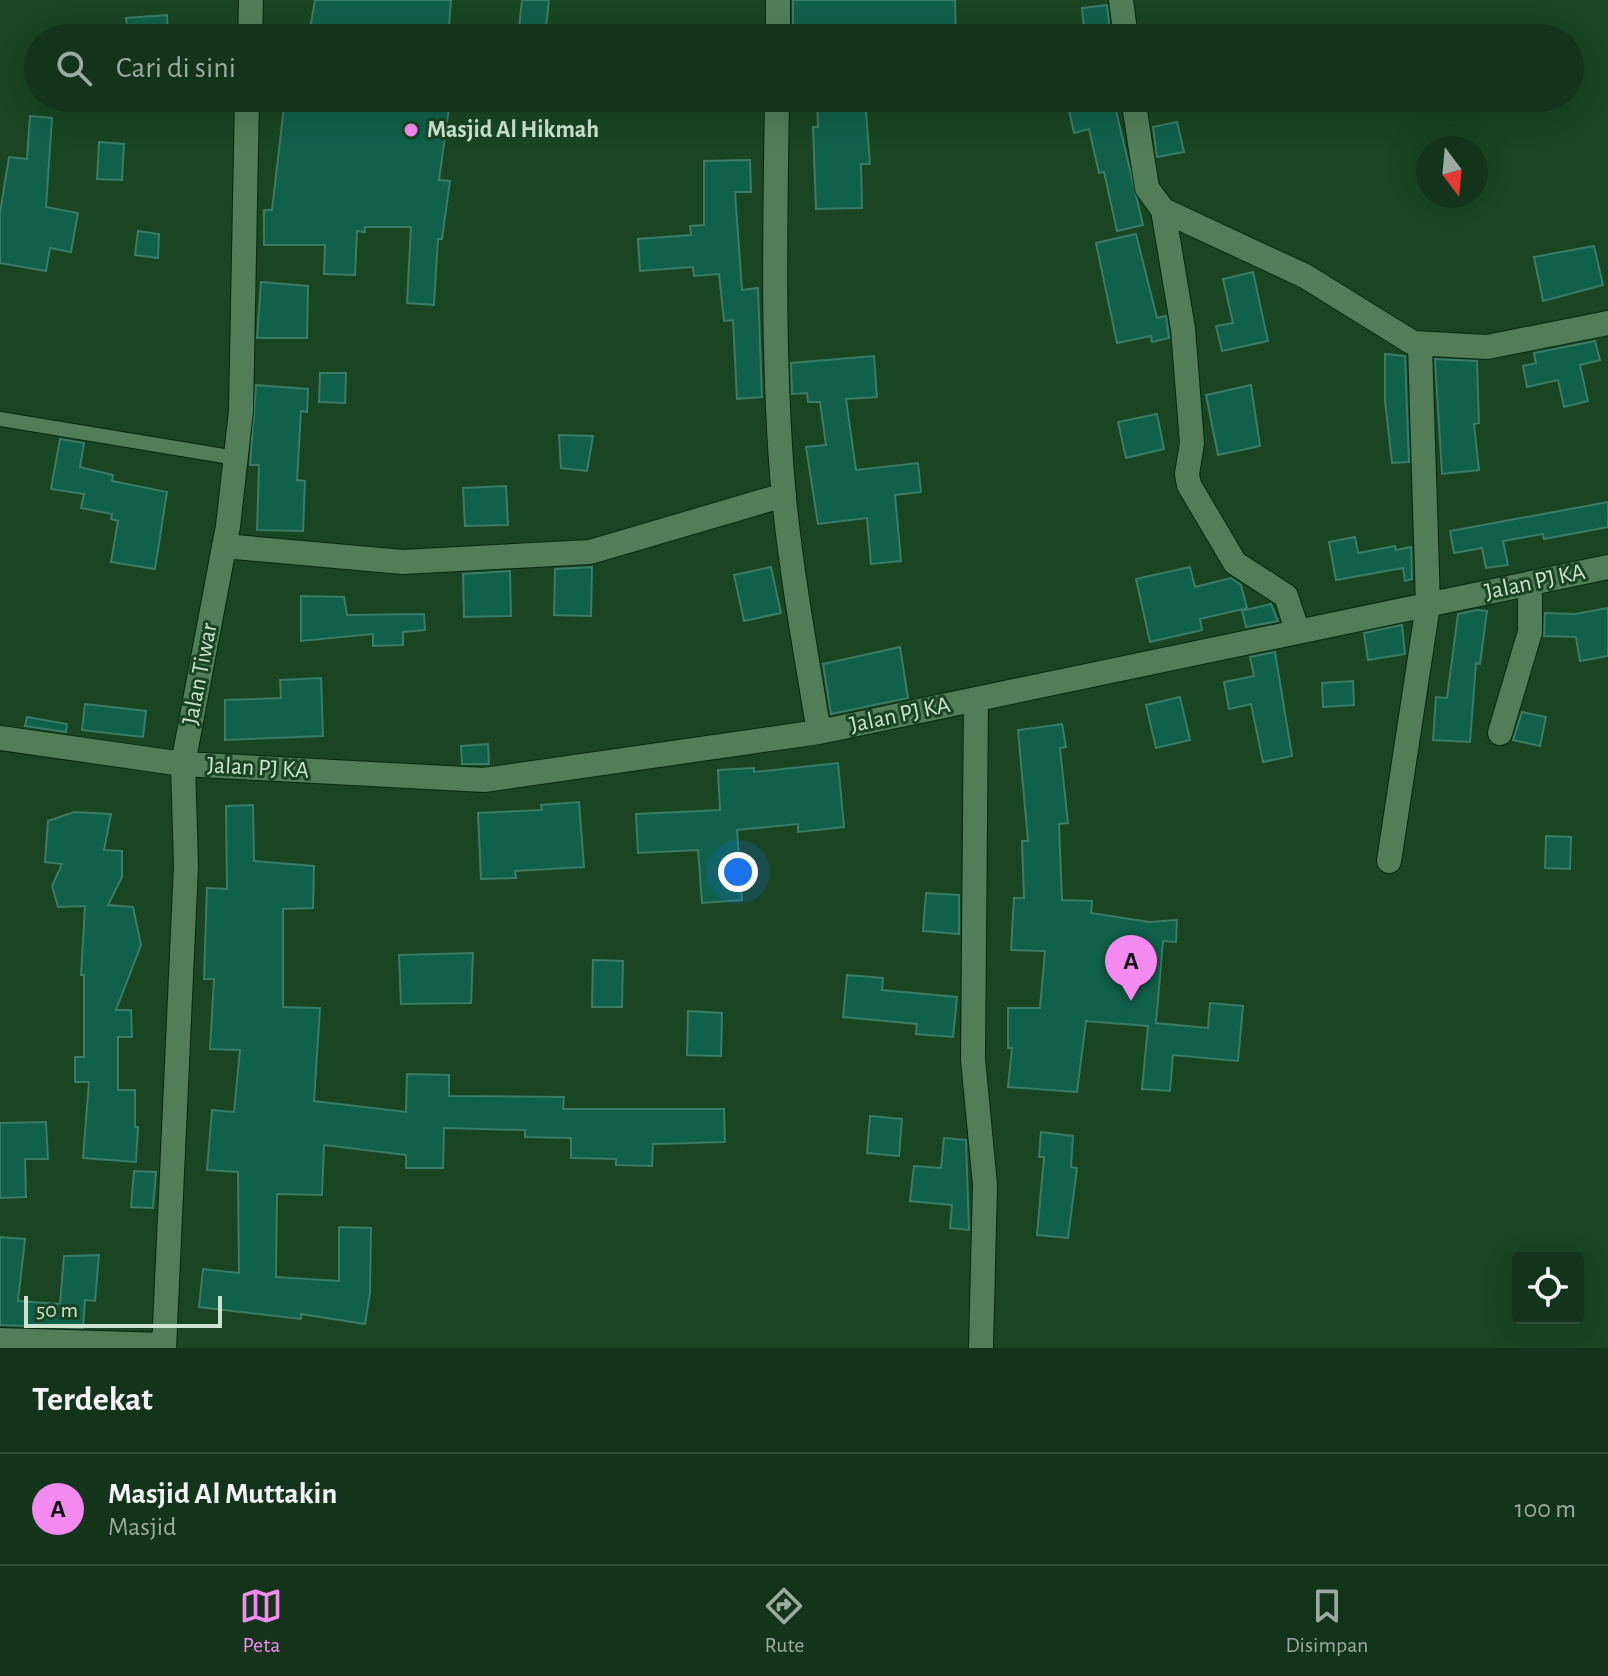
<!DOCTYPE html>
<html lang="id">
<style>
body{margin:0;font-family:"Alegreya Sans",sans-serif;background:#203f27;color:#f1f3f6}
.controls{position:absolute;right:24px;bottom:24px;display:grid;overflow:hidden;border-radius:8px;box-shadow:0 8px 32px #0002}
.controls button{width:72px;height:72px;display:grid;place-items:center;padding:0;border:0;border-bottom:2px solid #324f39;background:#13341a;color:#f1f3f6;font:40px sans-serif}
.compass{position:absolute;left:1416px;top:136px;width:72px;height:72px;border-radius:50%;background:#13341a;box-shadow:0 8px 32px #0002;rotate:164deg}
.scale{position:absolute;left:24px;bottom:20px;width:198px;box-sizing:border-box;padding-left:8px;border:4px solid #cce4cf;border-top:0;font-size:22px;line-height:28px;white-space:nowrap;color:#cce4cf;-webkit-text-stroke:6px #194523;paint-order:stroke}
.you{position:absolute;left:738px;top:872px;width:28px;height:28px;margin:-20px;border:6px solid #fff;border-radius:50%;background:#1a73e8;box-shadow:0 0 0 12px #1a73e833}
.badge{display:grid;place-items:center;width:52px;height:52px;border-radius:50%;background:#f489f0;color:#111;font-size:26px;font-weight:700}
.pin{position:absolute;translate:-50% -66px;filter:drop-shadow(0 2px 4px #0008)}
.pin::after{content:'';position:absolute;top:42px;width:28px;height:24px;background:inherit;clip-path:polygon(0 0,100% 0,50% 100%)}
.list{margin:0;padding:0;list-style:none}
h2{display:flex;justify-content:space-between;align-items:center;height:104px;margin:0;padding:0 32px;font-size:34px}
h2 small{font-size:26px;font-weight:400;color:#9daaa2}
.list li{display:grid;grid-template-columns:52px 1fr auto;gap:24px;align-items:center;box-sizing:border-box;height:112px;padding:0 32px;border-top:2px solid #324f39}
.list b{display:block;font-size:30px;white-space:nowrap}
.list p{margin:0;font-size:26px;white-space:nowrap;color:#9daaa2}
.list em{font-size:26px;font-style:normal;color:#9daaa2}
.icon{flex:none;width:44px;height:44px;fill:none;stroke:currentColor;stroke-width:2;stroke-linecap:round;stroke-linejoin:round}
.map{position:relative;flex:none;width:1608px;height:1348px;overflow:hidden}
.search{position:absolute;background:#13341a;box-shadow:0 8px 32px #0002;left:24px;right:24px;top:24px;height:88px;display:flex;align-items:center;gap:20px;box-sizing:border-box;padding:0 28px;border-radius:44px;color:#9daaa2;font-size:30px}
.sheet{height:216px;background:#13341a}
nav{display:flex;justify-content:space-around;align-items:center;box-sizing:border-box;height:112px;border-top:2px solid #324f39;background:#13341a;font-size:22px;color:#9daaa2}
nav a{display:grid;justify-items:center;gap:4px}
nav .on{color:#f489f0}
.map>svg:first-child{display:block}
.building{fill:#11604a;stroke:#3a7c66;stroke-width:2}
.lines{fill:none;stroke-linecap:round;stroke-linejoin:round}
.lane-casing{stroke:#072910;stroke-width:16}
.street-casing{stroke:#072910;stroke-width:26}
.lane{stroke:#517e58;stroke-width:14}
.street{stroke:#517e58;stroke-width:24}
.poi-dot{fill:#f489f0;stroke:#194523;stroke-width:3}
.labels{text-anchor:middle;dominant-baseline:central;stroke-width:6;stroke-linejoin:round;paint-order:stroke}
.poi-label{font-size:24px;font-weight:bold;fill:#cce4cf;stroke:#194523;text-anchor:start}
.street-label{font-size:24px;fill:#cce4cf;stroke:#194523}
</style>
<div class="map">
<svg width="1608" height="1348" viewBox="0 0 1608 1348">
<rect width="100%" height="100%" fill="#194523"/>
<path class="building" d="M315 0H451L448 38H358L310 29Z
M522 0H549L545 38 518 37Z
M793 0H955L956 38H793Z
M1107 5 1111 38H1085L1082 8Z
M167 15 168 38H128L126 18Z
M285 98 379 109 381 98 449 107 439 180 450 181 442 239H438L434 305 407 303 411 227H365V232L357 231 355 275 324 274 325 245H264V210H272Z
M817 98H865L870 164H861L862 208 816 209 813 127H818Z
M1104 98H1113L1143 225 1117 231 1104 172 1099 173 1089 129 1074 133 1068 106Z
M30 116 52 118 46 207 78 213 71 252 50 248 46 271 0 263V213L9 157 27 159Z
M1177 122 1184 152 1157 157 1153 127Z
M99 142 124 144 122 180 97 179Z
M750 160 751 192H735L742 290 758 288 762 397 737 399 733 320 724 321 719 274 694 276 693 267 640 271 638 239 691 235 690 226 704 225V161Z
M138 231 159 234 158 258 135 255Z
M1136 234 1157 318 1166 316 1169 338 1152 342 1151 336 1117 343 1096 243Z
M1594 246 1603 285 1543 301 1534 257Z
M1253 272 1268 341 1222 351 1216 326 1233 323 1223 279Z
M261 282 308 286 307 338H257Z
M1595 341 1600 360 1580 365 1588 401 1564 407 1558 380 1527 387 1523 366 1536 363 1534 353Z
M1385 354 1405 356 1409 462 1392 463 1385 401Z
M874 356 877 397 846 399 856 470 918 463 921 492 895 495 901 561 871 564 867 518 818 524 806 447 826 445 820 402H808L807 393 792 394 791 363Z
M1435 359 1477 361 1479 423 1474 424 1479 470 1442 474Z
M320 373H346L345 403 319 402Z
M256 385 308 389 307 412 301 411 297 480 305 481 303 531 257 530 259 465H250Z
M1251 385 1260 446 1218 455 1206 395Z
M1157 414 1164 449 1126 458 1118 422Z
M559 435 593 436 587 471 561 468Z
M60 439 84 443 80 467 113 475 112 481 167 492 155 569 111 562 118 521 111 519 112 514 81 508 84 494 51 489Z
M506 486 508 525 465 526 463 488Z
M1608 502V527L1544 539 1543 534 1503 541 1508 565 1486 568 1482 548 1454 553 1450 531Z
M1355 537 1358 553 1395 546 1396 550 1411 547 1412 579 1405 581 1403 568 1336 580 1329 542Z
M592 567 591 616 554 615 555 569Z
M771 567 781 613 744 621 734 575Z
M1190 567 1195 587 1231 578 1241 585 1247 608 1200 619 1202 630 1150 642 1136 579Z
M510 571 511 616 464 617 463 574Z
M301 596 344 597 347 615 424 614 425 630 403 632V645L373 646V634L301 641Z
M1271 604 1278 621 1246 627 1242 611Z
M1608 608V656L1580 661 1576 637 1544 636 1545 613 1575 614Z
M1477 610 1487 611 1480 664 1476 663 1470 742 1433 740 1436 697 1447 698 1458 614Z
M1402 625 1405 654 1368 660 1364 633Z
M900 647 908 698 831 714 823 664Z
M1275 652 1292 756 1263 762 1251 704 1229 709 1224 682 1254 676 1250 657Z
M321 678 323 736 225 740V700L281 698 280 680Z
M1353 681 1354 705 1323 707 1322 683Z
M1180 697 1190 740 1156 748 1146 705Z
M85 704 146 711 143 737 82 730Z
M1522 712 1546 717 1540 746 1513 740Z
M27 717 67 724 66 732 25 726Z
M1062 724 1066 747 1060 748 1068 823 1059 824 1062 900 1092 901 1091 913 1149 922 1177 920 1176 942 1163 941 1156 1023 1208 1028 1210 1003 1243 1006 1238 1061 1173 1055 1170 1091 1142 1089 1148 1026 1086 1021 1077 1092 1008 1087 1012 1048H1008V1008H1040L1045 951 1011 950 1014 898H1024L1022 841H1028L1018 730Z
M488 744 489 764H462L461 746Z
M838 763 844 827 798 832V824L737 830 742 900 702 903 698 850 638 853 636 814 720 810 718 770 754 768V772Z
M579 802 584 867 515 871 516 878 481 879 478 813 542 810 541 805Z
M253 805 254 861 314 866 313 908 283 909V1007L320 1008 314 1101 406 1112 407 1074 449 1075V1096L564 1097 563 1109H724L725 1142 653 1144 652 1166 616 1165V1159L571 1158V1138L525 1137V1130L444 1128 443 1168H406V1155L324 1145 322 1195 277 1194 276 1277 339 1281V1227L371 1228 370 1293 365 1324 301 1314V1319L199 1307 203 1269 239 1273 238 1172 207 1170 212 1110 234 1112 240 1050 210 1049 214 979H204L207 888 227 889 226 806Z
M74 812 111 814 104 850 122 851V877L108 905 133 907 141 945 116 1010H131L132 1037H118V1090H135V1127H138L136 1162 83 1158 89 1082H75V1057H84V975H81L85 906 58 907 52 886 62 864 45 862 48 821Z
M1546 836 1571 837 1570 869 1545 868Z
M926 893 959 895V934L923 931Z
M473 953 471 1003 401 1004 399 955Z
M593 960 623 961 622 1007H592Z
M847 975 883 978 882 990 957 997 953 1037 916 1034 917 1024 843 1017Z
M688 1011 722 1013 721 1056 687 1055Z
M870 1116 902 1119 899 1156 867 1153Z
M46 1122 48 1159H25L26 1197 0 1198V1123Z
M1041 1132 1073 1136 1071 1167 1077 1168 1068 1238 1037 1235 1044 1157H1039Z
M944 1138 966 1140 969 1230 950 1228 952 1205 910 1201 914 1166 941 1168Z
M134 1171 156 1172 153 1208 131 1207Z
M0 1237 25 1239 18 1301 60 1304 64 1256 99 1255 95 1301 85 1300 83 1328 0 1325Z"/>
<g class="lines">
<g class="lane-casing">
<path id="lane" d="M0 419 236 458"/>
</g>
<g class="street-casing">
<path id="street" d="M1121 0 1126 38
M250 38 251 0
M778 38V0
M777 98C775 231 772 366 784 498 792 577 806 654 819 732
M1133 98 1147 188 1163 210 1305 276 1413 343 1487 347 1608 323
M1163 210 1183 329 1192 443 1187 474 1189 485 1235 563 1286 596 1297 630
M224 546 403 562 590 552 784 495
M976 700 973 1059 985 1185 981 1348
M1500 733 1530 632V583
M0 738 183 764 484 780 819 732 1608 567
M1389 861 1428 605 1420 345
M0 1340 164 1345
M164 1348 186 866 183 764 228 526 241 411 247 98"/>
</g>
<use href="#lane" class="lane"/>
<use href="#street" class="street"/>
</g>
<circle class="poi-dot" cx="411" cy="130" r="8"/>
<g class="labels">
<g class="poi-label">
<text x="427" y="130">Masjid Al Hikmah</text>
</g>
<g class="street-label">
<text transform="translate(1535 582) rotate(-12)">Jalan PJ KA</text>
<text transform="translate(200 674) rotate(-79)">Jalan Tiwar</text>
<text transform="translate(900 715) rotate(-12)">Jalan PJ KA</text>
<text transform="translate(258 768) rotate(3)">Jalan PJ KA</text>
</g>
</g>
</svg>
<div class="controls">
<button><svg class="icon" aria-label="locate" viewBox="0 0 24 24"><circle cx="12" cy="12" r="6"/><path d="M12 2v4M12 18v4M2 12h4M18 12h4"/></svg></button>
</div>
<svg class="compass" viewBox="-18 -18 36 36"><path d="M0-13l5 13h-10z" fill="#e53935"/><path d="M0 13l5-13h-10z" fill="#9daaa2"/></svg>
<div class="scale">50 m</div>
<div class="you"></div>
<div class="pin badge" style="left:1131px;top:1001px">A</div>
<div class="search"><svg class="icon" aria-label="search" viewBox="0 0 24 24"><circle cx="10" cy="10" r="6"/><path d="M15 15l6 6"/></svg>Cari di sini</div>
</div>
<section class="sheet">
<h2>Terdekat<small></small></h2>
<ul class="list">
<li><span class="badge">A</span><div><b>Masjid Al Muttakin</b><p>Masjid</p></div><em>100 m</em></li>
</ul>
</section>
<nav>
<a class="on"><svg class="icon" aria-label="map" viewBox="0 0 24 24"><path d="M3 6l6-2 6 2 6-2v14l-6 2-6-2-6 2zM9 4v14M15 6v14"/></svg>Peta</a>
<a><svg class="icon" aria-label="directions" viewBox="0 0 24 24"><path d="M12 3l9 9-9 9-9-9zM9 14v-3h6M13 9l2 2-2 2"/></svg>Rute</a>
<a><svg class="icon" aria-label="saved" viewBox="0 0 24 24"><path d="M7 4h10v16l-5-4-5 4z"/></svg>Disimpan</a>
</nav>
